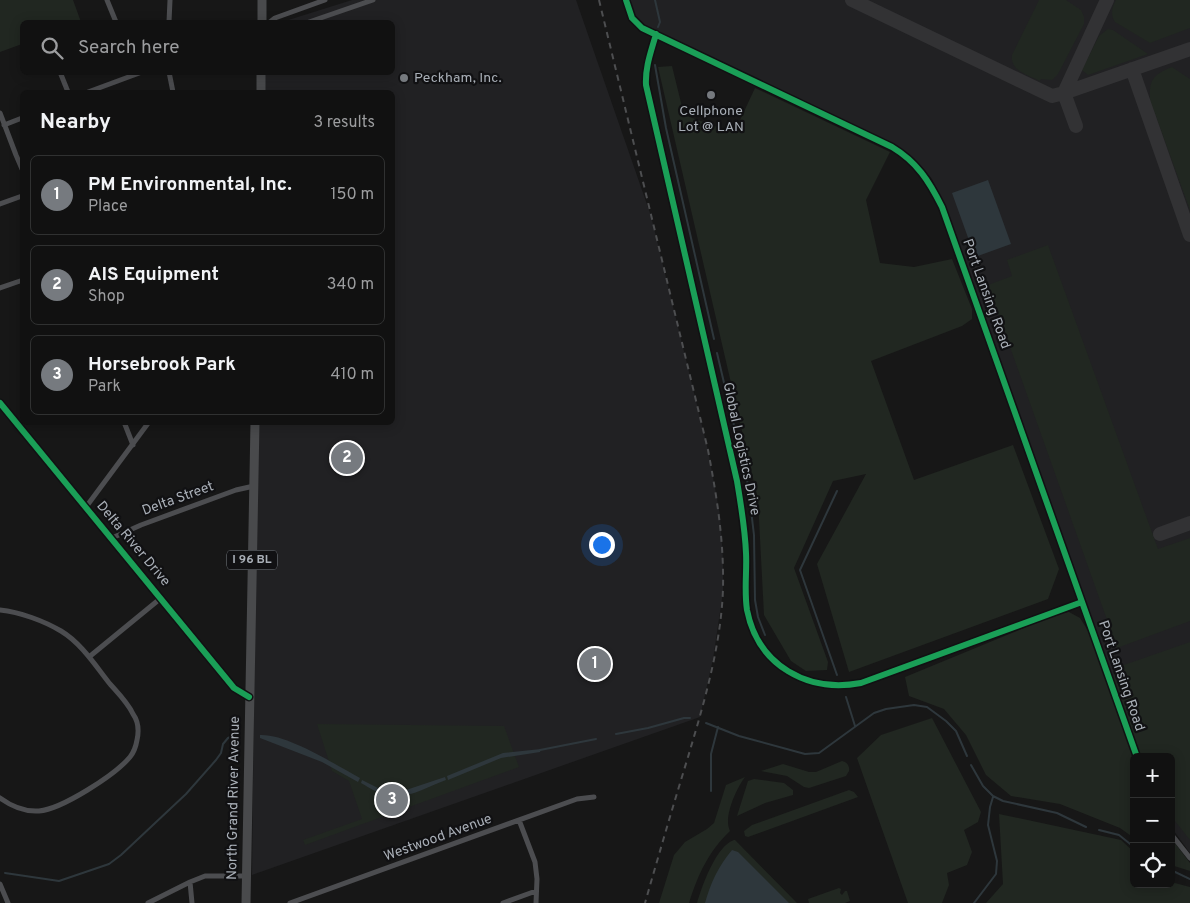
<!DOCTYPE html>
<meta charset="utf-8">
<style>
body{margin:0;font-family:Overpass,sans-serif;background:#1a1a1a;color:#f1f3f6}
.controls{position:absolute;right:15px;bottom:15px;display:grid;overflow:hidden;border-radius:8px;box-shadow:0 2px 12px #0003}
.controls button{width:45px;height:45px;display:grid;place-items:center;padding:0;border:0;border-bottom:1px solid #303131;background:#111;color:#f1f3f6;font:25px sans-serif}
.you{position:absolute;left:601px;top:544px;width:18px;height:18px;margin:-12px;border:4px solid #fff;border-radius:50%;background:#1a73e8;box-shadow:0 0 0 8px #1a73e833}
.badge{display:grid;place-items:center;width:32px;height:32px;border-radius:50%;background:#767a7f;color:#fff;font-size:16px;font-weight:700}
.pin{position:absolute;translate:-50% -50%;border:2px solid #fff;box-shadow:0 1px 5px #0006}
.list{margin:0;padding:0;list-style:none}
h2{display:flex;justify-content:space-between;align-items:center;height:65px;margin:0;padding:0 20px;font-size:21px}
h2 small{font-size:16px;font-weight:400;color:#9c9d9f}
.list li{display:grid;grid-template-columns:32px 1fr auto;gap:15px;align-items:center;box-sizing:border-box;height:80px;margin:0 10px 10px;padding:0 10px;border:1px solid #303131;border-radius:8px}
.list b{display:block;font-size:19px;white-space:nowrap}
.list p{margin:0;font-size:16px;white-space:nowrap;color:#9c9d9f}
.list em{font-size:16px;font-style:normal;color:#9c9d9f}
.icon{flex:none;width:28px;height:28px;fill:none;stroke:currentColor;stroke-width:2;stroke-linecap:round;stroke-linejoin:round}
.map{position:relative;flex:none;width:1190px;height:903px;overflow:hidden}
.search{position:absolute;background:#111;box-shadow:0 2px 12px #0003;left:20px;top:20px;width:375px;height:55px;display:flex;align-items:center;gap:12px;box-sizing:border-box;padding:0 18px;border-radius:8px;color:#9c9d9f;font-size:19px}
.panel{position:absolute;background:#111;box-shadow:0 2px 12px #0003;left:20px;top:90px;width:375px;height:335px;border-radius:8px}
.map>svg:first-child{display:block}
.built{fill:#212123}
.green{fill:#212721}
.water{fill:#2e373c}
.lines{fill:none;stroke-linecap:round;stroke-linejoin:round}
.stream{stroke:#2e373c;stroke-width:2}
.taxiway{stroke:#323234;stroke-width:14}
.minor{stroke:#4c4d50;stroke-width:5}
.tertiary{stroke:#4c4d50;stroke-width:7}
.primary{stroke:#494a4c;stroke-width:9}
.rail{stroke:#4d4e50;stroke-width:2;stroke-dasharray:6 5;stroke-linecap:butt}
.cycleway-casing{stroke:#111113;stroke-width:9}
.cycleway{stroke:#1a9f57;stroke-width:6}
.poi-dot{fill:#767a7f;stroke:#111113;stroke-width:2}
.labels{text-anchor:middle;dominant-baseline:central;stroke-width:4.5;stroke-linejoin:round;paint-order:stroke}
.shield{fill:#111113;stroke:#7b8086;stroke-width:1}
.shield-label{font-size:12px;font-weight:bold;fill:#a9afb7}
.poi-label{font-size:14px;fill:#a9afb7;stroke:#111113;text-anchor:start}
.street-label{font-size:14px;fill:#a9afb7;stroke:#111113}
</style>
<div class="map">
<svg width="1190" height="903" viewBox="0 0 1190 903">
<rect width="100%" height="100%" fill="#171717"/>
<path class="built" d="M352 0H576L651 216 708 450 720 515 723 559V592L713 659 700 717 252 875 257 423 392 422V92H261L262 73 392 72V22H282Z
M629 0H1190V853L1171 827V757H1141L944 204 932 179 914 158 893 144 642 24 634 16Z"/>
<path class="green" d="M0 0H73L81 22H22V44L0 52Z
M1039 0H1066L1081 10 1084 17V24L1058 74 1052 80 1041 79 1040 81C1028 75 1010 71 1012 55Z
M1116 0H1190V28L1150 43 1115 22C1110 15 1112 7 1116 0Z
M1108 29 1113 30 1148 54 1088 75 1082 70 1099 36Z
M672 66 684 115 734 133 755 88 890 152 866 200 880 263 914 267 952 259 972 309V319L962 326 871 361 914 480 1013 445 1059 569 1048 599 849 672 817 564 866 474 833 481 794 568 828 662 827 670 806 671 791 661 764 615 758 500 658 67Z
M1172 67 1190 79V210L1150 100C1149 79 1153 75 1172 67Z
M1048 245 1158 549 1190 538V621L1117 648 988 285 1012 276 1007 260Z
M1069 612 1080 618 1090 634 1134 757V838L1120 828 1060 804 1011 796 986 775 966 735 944 709 909 696 905 677 1058 614Z
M1190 642V840L1171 816V757H1141L1113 678 1116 670 1121 666Z
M932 718 981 812 978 822 964 830 972 852 967 865 947 873 949 885 942 903H908L857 758 881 735Z
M317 724 504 726 519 767 305 845 303 840 362 819 349 781 332 771Z
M842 761C847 762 850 766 849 771L846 776 809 788 804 787 787 776 761 771 783 764 809 772H816Z
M745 777C736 789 723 818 730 831 708 852 698 875 689 903H659L674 855 685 842 707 829 714 823 726 785Z
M754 779 784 783 793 790V795L765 803 737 816 748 781Z
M849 790 854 792 858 797 748 837 745 836 744 831 752 825Z
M999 814 1121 840 1134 852V884H1171V882L1190 887V903H986L1003 884Z
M1171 838 1190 863V871L1171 865Z
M734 840H735L797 903H697C702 886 716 846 734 840Z
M839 888 841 889 840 893 842 895 845 891H847L850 901 845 903H809L808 899Z"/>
<path class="water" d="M988 180 1011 244 975 257 952 193Z
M260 735C288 734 334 764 360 778L358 782 322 762 260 738Z
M541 749 540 752 501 758 448 780 447 776 503 753Z
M445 777 446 780C428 786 404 802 385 795 377 793 368 787 361 783L362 780 380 789 397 793Z
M732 850 738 852 789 903H705C711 882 718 867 732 850Z"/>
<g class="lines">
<path class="stream" d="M655 0 660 22 658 27
M655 65 666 128 714 339
M717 353 748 485 754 535 755 600 758 617 765 635
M837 491 800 570 837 675
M846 697 855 726
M706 723 739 736 805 754 819 753 874 713 886 709 914 705 927 707 946 721 956 731 967 756
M616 734 648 728 684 718H690
M540 750 596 739
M971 765 983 786 993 796 1003 801 1057 813 1086 827
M711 791V754L718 727
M1099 830 1119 835 1134 847
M1171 870 1190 879
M5 873 59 881 109 864 121 855 186 794 216 760 221 753 223 744 228 738 233 736
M974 903 996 874 997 861 988 825 990 807 993 797"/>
<path class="taxiway" d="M852 0 1052 96 1064 93 1107 0
M1132 69 1190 235
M1076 126 1064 93 1190 49
M1160 534 1190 523"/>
<path class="minor" d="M107 0 116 22
M626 0 632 18 642 28 892 147C917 162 929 181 942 207L1137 757
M169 22 170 0
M270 22 275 18 325 0
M309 22 373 0
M656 34C651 52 645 67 646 85L737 481C741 505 745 528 746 553 747 571 744 591 747 610 758 666 808 693 861 683L1082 602
M60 72 68 92
M169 72 173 92
M88 92 142 72
M0 113 16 155 22 169
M4 125 22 118
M0 204 22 196
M0 288 20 281
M124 422 133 445
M86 507 149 422
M112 538 141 525 236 490 254 486
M0 610C20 612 44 621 61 631 81 643 95 665 110 684 118 693 128 703 133 714 138 721 139 731 137 740 136 746 134 752 130 757 115 775 62 809 39 811 25 812 11 806 0 798
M89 657 161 598
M519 820 535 862 537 879 536 903
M1171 834 1190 858
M190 882 192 903
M0 884 8 903
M148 903 190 882 205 876H247
M290 903 577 799 594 797
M503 903 536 891"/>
<path class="tertiary" d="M0 403 234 688 249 697"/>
<path class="primary" d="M262 22V0
M261 92V72
M246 903 255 422"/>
<path class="rail" d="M599 0 708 450C717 498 724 540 723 589 721 646 704 703 688 757 673 806 659 854 645 903"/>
<g class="cycleway-casing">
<path id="cycleway" d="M626 0 632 18 642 28 892 147C917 162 929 181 942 207L1137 757
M656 34C651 52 645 67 646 85L737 481C741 505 745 528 746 553 747 571 744 591 747 610 758 666 808 693 861 683L1082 602
M0 403 234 688 249 697"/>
</g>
<use href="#cycleway" class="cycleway"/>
</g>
<g class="poi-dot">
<circle cx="404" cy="78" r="5"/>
<circle cx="711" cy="95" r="5"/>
</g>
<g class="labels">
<rect class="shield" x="227" y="550.5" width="50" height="19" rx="4"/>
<g class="shield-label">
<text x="252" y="560">I 96 BL</text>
</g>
<g class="poi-label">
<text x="414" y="78">Peckham, Inc.</text>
<text x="711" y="111" text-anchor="middle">Cellphone<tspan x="711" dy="16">Lot @ LAN</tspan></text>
</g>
<g class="street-label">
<text transform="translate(986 294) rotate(70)">Port Lansing Road</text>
<text transform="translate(741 449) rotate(78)">Global Logistics Drive</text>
<text transform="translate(178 499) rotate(-20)">Delta Street</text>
<text transform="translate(133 544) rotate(50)">Delta River Drive</text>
<text transform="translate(1121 676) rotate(71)">Port Lansing Road</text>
<text transform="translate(234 798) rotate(-89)">North Grand River Avenue</text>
<text transform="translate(438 838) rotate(-20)">Westwood Avenue</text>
</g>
</g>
</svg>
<div class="controls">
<button>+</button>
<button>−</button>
<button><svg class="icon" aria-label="locate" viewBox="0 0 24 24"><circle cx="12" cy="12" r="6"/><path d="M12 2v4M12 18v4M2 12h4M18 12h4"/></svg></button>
</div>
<div class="you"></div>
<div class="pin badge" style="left:595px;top:664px">1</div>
<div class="pin badge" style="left:347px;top:458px">2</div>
<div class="pin badge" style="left:392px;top:800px">3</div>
<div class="search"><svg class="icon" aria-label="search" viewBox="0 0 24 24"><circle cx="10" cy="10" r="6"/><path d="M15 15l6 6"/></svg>Search here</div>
<section class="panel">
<h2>Nearby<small>3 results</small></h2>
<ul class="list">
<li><span class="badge">1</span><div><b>PM Environmental, Inc.</b><p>Place</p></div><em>150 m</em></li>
<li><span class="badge">2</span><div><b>AIS Equipment</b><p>Shop</p></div><em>340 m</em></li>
<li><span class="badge">3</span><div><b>Horsebrook Park</b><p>Park</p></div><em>410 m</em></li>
</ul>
</section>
</div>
